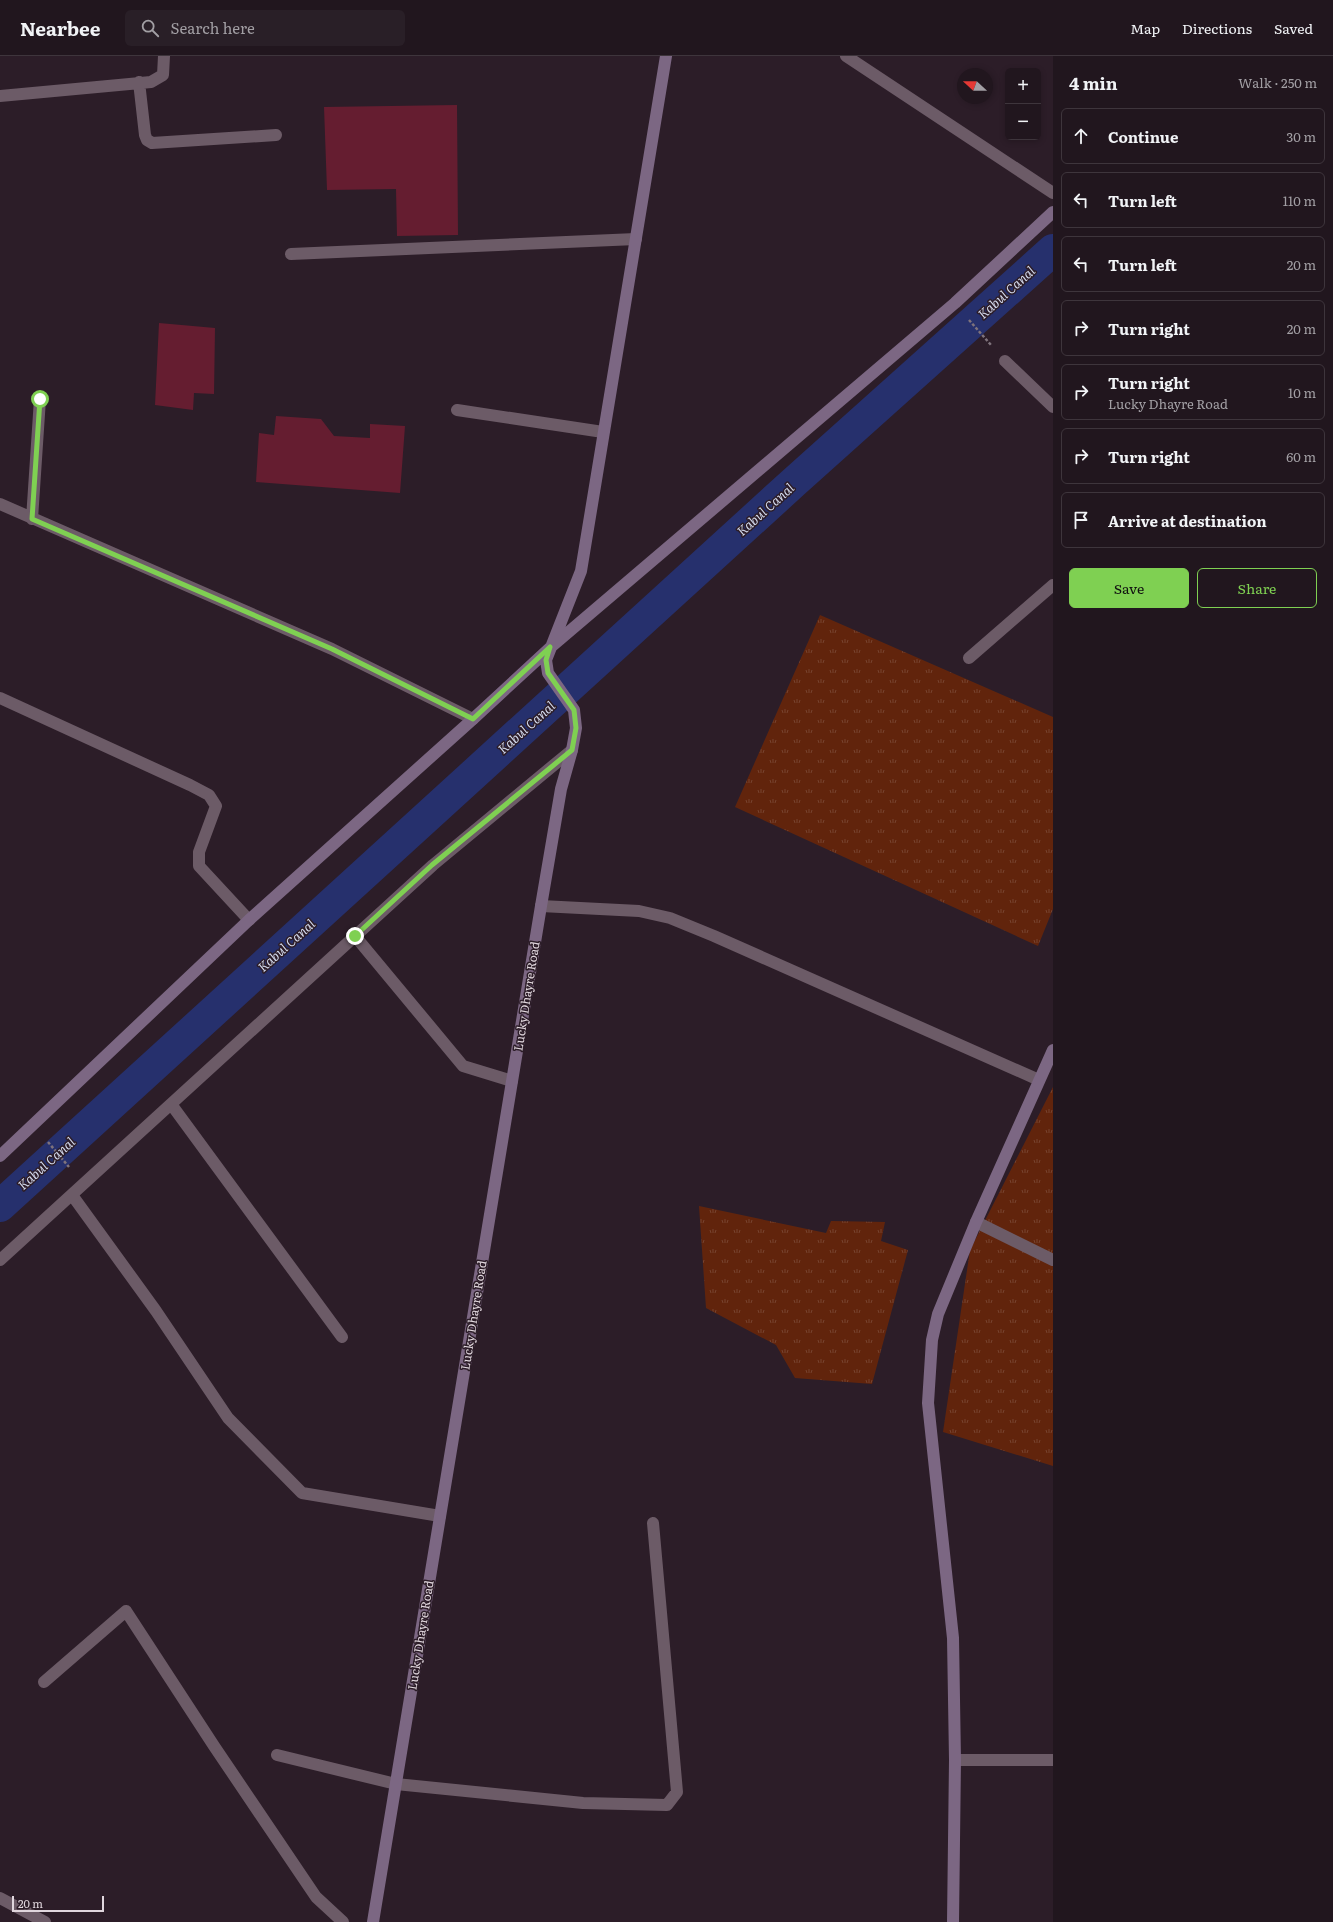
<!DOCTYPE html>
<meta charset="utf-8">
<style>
body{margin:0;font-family:Literata,serif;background:#291f27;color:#f1f3f6}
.controls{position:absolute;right:12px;top:12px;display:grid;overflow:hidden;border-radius:6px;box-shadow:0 2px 6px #0003}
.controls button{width:36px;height:36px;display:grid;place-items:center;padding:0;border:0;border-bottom:1px solid #3e353c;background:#21161e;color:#f1f3f6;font:20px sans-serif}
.compass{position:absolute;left:957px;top:12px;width:36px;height:36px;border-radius:50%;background:#21161e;box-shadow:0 2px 6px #0003;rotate:291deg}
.scale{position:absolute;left:12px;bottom:10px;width:92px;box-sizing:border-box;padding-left:4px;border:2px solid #e0d6dd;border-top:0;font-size:11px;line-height:14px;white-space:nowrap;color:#e0d6dd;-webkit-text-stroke:3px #2c1d28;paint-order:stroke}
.stop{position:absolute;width:12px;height:12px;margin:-9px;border:3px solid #7fd052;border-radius:50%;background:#fff}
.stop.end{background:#7fd052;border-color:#fff;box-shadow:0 1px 4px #0008}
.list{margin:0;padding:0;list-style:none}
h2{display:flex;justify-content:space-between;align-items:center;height:52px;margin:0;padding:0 16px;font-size:17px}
h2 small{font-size:13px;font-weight:400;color:#a29fa4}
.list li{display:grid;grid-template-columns:26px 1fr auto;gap:12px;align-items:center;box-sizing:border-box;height:56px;margin:0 8px 8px;padding:0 8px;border:1px solid #3e353c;border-radius:6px}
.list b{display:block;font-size:15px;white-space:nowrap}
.list p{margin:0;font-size:13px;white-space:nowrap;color:#a29fa4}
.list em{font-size:13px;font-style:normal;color:#a29fa4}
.actions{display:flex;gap:8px;padding:12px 16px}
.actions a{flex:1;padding:9px 0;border:1px solid #7fd052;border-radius:6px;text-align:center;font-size:14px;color:#7fd052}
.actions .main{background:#7fd052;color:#111}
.icon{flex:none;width:22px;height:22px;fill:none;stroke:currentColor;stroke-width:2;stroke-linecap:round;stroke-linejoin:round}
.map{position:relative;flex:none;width:1053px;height:1866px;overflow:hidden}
header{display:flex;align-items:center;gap:24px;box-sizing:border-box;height:56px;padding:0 20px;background:#21161e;border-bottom:1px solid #3e353c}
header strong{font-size:19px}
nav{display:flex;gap:22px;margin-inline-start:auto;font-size:14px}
.search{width:280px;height:36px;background:#291f27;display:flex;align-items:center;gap:10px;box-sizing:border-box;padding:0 14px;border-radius:6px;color:#a29fa4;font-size:15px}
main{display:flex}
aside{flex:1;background:#21161e}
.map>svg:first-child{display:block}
.grass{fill:url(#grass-tufts)}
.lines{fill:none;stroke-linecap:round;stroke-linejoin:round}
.canal{stroke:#26306d;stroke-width:32}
.building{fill:#651d30}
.path{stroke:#7f737c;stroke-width:2.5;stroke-dasharray:3 2;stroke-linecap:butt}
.street{stroke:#6c5b67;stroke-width:12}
.secondary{stroke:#7c6783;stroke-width:12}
.route{stroke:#7fd052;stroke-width:5}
.labels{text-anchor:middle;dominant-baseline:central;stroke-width:3;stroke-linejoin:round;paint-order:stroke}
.street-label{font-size:12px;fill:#e0d6dd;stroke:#2c1d28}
.water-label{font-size:13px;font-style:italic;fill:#d5dbee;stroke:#2c1d28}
</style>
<header>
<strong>Nearbee</strong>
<div class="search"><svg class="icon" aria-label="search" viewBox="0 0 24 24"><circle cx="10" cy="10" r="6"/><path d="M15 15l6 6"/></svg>Search here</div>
<nav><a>Map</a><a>Directions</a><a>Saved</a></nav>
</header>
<main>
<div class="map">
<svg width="1053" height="1866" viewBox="0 0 1053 1866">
<defs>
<pattern id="grass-tufts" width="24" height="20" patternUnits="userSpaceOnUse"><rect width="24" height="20" fill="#61240c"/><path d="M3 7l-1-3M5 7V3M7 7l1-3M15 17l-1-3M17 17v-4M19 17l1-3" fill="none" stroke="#77432f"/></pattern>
</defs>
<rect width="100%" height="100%" fill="#2c1d28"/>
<path class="grass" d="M820 559 1053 661V853L1038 890 735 751Z
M1053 1031V1410L943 1376 970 1194Z
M699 1150 826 1177 831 1165 885 1166 881 1185 908 1194 872 1328 795 1322 776 1289 706 1252Z"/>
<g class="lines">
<path class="canal" d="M0 1150 793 427 1053 194"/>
</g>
<path class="building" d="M457 49 458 179 397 180 396 133 327 134 324 51Z
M159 267 215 272 214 338 194 337 193 354 155 349Z
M276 360 321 363 334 380 370 382V368L405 370 400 437 256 426 259 377 274 379Z"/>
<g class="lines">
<path class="path" d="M969 264 991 289
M48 1086 69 1111"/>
<path class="street" d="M846 0 1053 137
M139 26 145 79 147 84 152 87 276 79
M0 40 151 26 163 19 164 0
M291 198 636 183
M1005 305 1053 351
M457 354 603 376
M0 448 332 593 473 663
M32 463 40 343
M969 602 1053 529
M0 642 190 729 209 739 216 750 199 796V810L249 864
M541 850 639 855 670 862 714 880 1039 1024
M355 880 463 1010 512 1025
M171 1048 342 1281
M72 1139 156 1255 228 1362 302 1437 440 1460
M976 1166 1053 1204
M0 1204 433 809 572 694
M44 1626 126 1555 214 1690 316 1841 343 1866
M277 1699 396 1728 583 1747 667 1749 677 1736 653 1467
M955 1704H1053
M0 1842 45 1866"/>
<path class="secondary" d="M0 1100 249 864 473 663 551 591 955 247 1053 156
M373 1866 541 850 561 733 572 694 576 672 574 654 548 617 546 604 581 515 666 0
M953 1866 955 1704 953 1582 928 1347 932 1284 938 1258 976 1166 1053 994"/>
</g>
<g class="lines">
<path class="route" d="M40 343 32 463 332 593 473 663 550 591 546 604 548 617 574 654 576 672 572 694 432 809 355 880"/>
</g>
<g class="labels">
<g class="street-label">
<text transform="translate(526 940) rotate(-81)">Lucky Dhayre Road</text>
<text transform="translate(473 1259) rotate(-81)">Lucky Dhayre Road</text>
<text transform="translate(420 1579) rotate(-81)">Lucky Dhayre Road</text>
</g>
<g class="water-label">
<text transform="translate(1006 236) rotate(-42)">Kabul Canal</text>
<text transform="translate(765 453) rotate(-42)">Kabul Canal</text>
<text transform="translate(526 671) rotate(-42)">Kabul Canal</text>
<text transform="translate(286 889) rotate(-42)">Kabul Canal</text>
<text transform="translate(46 1107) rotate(-42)">Kabul Canal</text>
</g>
</g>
</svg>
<div class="controls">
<button>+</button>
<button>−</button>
</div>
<svg class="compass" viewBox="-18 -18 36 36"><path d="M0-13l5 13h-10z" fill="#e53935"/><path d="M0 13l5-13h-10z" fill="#a29fa4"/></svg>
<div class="scale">20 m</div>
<div class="stop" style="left:40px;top:343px"></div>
<div class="stop end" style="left:355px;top:880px"></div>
</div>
<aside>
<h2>4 min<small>Walk · 250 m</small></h2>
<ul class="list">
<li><svg class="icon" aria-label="ahead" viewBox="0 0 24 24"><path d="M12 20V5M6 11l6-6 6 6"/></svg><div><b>Continue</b></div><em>30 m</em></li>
<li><svg class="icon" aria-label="left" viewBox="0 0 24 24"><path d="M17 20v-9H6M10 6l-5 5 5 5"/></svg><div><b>Turn left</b></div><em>110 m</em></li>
<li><svg class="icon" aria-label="left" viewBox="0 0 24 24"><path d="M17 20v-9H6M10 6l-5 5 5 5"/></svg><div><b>Turn left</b></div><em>20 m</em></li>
<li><svg class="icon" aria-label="right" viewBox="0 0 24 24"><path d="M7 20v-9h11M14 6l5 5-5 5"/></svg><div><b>Turn right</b></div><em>20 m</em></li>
<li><svg class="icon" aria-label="right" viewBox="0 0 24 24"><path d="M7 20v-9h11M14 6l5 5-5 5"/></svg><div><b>Turn right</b><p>Lucky Dhayre Road</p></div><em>10 m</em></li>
<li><svg class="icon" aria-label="right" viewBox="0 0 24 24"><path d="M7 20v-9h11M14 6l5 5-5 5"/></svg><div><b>Turn right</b></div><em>60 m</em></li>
<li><svg class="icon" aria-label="arrive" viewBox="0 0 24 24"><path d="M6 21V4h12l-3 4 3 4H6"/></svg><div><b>Arrive at destination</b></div></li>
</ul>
<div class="actions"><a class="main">Save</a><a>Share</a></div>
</aside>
</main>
